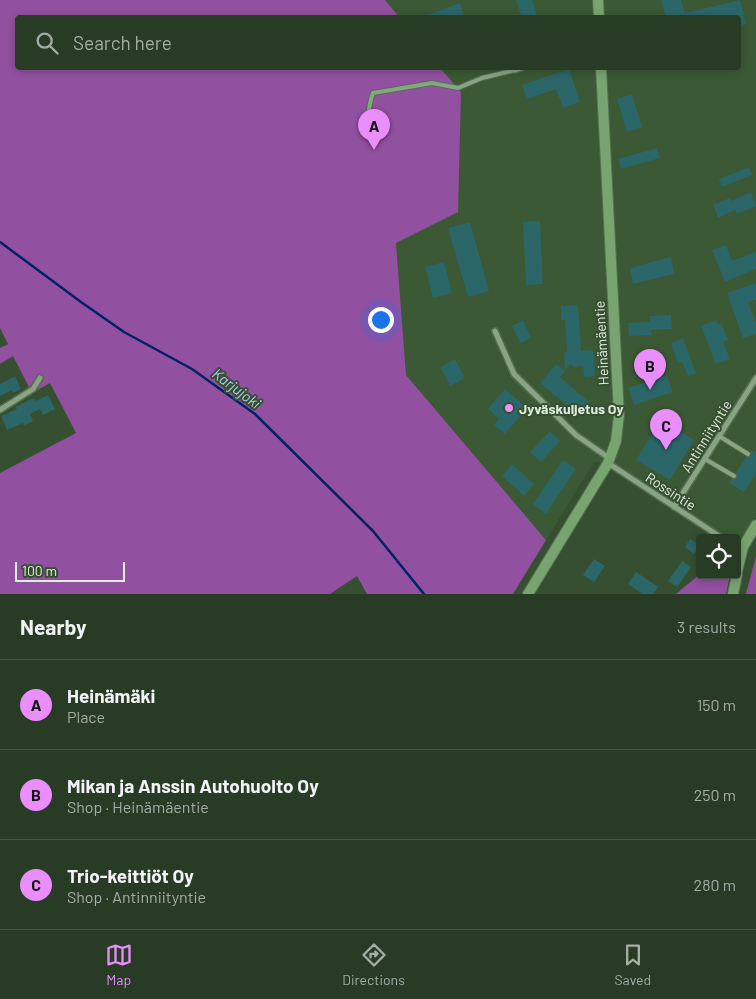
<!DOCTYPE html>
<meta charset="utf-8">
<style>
body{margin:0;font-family:Barlow,sans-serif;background:#30422d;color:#f1f3f6}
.controls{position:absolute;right:15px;bottom:15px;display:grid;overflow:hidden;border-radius:5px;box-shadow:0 2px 8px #0003}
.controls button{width:45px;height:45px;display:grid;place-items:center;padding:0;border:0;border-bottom:1px solid #445542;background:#283b25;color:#f1f3f6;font:25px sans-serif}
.scale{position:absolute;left:15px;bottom:12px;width:110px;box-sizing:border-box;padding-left:5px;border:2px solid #dfeedc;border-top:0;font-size:14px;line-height:18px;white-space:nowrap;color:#dfeedc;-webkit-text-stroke:4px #364f31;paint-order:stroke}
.you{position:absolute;left:380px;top:319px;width:18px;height:18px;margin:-12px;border:4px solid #fff;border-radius:50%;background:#1a73e8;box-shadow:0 0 0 8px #1a73e833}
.badge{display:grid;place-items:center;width:32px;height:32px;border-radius:50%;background:#ea8dfd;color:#111;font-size:16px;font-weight:700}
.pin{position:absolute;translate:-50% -41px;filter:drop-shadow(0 1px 2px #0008)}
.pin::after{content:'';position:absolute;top:26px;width:18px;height:15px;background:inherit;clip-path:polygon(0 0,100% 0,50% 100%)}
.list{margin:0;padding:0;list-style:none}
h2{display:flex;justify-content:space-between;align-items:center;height:65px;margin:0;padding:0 20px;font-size:21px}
h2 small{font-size:16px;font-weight:400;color:#a5ada7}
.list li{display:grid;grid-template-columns:32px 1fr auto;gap:15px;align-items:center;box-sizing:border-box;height:90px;padding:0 20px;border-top:1px solid #445542}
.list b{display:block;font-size:19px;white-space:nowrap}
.list p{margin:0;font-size:16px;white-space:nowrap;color:#a5ada7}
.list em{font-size:16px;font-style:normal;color:#a5ada7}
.icon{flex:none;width:28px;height:28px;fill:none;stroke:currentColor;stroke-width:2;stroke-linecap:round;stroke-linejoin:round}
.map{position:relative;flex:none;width:756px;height:594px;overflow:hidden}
.search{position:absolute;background:#283b25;box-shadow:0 2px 8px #0003;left:15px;right:15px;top:15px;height:55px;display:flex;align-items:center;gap:12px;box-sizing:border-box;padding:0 18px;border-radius:5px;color:#a5ada7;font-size:19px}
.sheet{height:335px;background:#283b25}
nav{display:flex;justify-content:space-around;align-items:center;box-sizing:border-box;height:70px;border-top:1px solid #445542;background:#283b25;font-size:14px;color:#a5ada7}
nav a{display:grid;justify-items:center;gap:2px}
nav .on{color:#ea8dfd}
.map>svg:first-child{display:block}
.built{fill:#3b5934}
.green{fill:#9250a0}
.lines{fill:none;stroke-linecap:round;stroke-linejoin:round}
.stream{stroke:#002365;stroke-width:2.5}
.building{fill:#2b6669}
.lane-casing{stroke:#566c52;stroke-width:6}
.street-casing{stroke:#566c52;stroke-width:8}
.secondary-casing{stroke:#566c52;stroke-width:12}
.lane{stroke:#88a583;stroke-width:4}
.street{stroke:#88a583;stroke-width:5}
.secondary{stroke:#78a470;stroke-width:10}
.poi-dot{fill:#ea8dfd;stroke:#364f31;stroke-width:2}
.labels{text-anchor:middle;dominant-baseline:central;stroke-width:4;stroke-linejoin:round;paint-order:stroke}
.street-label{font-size:14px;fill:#dfeedc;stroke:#364f31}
.poi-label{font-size:14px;font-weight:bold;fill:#dfeedc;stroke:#364f31;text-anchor:start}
.water-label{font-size:15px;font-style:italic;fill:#b1cdfc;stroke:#364f31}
</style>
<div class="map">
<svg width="756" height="594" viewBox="0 0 756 594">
<rect width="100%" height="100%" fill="#364f31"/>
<path class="built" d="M385 0H756V517L741 543 737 541V538H728L722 535 610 463 594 462 546 540 406 375 396 243 461 92 440 68H738V18L399 17Z"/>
<path class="green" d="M0 0H385L399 17 18 18V68H440L461 92 458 212 396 243 406 375 546 540 513 594H367L357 576 330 594H0V473L76 433 50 383 32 393 13 356 0 364V348L8 344 0 328Z
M756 556V594H746Z
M700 574 730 575 726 594H676Z"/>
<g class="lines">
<path class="stream" d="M0 242 81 302 124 332 192 369 255 414 373 531 424 594"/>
</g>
<path class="building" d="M516 0H532L538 18H522Z
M661 0H681L685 13 740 0 746 24 738 26V18H666Z
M460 3 465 18H452L451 15 444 18H420Z
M569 69 580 102 563 108 556 89 527 99 522 85Z
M632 94 642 127 627 132 617 99Z
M657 148 660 158 621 169 618 159Z
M749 167 752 175 722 187 719 179Z
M751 192 756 206 737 214 735 210 718 218 713 205 730 198 731 201Z
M540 221 543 284 526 285 523 222Z
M470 222 489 291 468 297 448 228Z
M726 245 732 261 756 252V269L725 282 712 250Z
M671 257 674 274 633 284 630 268Z
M444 262 452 293 433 298 425 267Z
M756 283V300L748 302 756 323V334L743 338 727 293Z
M578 305 581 351 591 350 594 352 595 376 586 377 584 375 583 366 574 367 570 364 565 371 564 354 567 351 565 320H561V306Z
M671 315 672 329 651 330 652 335 629 336 628 323 650 322V316Z
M523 320 531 338 521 343 512 326Z
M716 320 718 324 721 323 728 340 723 342 730 359 716 364 701 326Z
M683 338 696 373 688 376 682 362 678 363 671 343Z
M455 359 465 378 450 386 440 367Z
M556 364 565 371 560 377 589 402 578 415 540 383Z
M667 375 673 392 634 405 628 388Z
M15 376 21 389 13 393 12 390 0 396V384Z
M505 389 527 408 505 434 494 425 499 419 488 409Z
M48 395 55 409 43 415 40 409 30 414 33 421 24 426 23 423 7 430 1 416 17 409 15 407 29 400 34 398 35 401Z
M661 420 694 440 670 480 636 460Z
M550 431 560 441 541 462 530 452Z
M751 450 756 453V474L744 492 729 483 732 479 737 478 736 473 746 457 751 456Z
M563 460 576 469 546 514 533 504Z
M512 464 534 484 524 496 502 476Z
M690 539 700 545 694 554 685 547Z
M594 559 605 566 594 582 583 575Z
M682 561 691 567 677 587 668 581Z
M636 572 658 587 653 594H643L628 584Z"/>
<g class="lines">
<g class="lane-casing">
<path id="lane" d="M366 130C369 117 368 105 373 93L432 83 458 88 482 78 515 70
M719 436 748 454
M705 459 734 476"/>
</g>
<g class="street-casing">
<path id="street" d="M515 70 521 68
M495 331 514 374 576 435 609 458
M0 410 33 389 40 378
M608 463 722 538
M674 507 756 378"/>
</g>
<g class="secondary-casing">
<path id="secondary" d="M598 0 599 18
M737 572 743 547 756 525
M528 594 608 463 616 441 619 415 601 68
M733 594 737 575"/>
</g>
<use href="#lane" class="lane"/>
<use href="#street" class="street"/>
<use href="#secondary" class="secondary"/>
</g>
<circle class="poi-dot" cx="509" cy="408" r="5"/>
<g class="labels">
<g class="street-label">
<text transform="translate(601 343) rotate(-93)">Heinämäentie</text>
<text transform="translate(706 436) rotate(-58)">Antinniityntie</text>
<text transform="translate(671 491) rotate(33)">Rossintie</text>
</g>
<g class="poi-label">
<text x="519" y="408">Jyväskuljetus Oy</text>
</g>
<g class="water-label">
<text transform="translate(237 388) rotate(37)">Karjujoki</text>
</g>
</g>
</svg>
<div class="controls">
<button><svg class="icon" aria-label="locate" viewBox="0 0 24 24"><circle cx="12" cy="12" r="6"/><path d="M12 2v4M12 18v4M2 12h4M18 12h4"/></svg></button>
</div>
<div class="scale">100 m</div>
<div class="you"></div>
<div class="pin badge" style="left:374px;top:150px">A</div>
<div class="pin badge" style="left:650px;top:390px">B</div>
<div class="pin badge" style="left:666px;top:450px">C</div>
<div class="search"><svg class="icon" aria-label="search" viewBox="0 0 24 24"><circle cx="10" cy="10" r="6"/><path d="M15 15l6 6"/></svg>Search here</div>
</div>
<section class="sheet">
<h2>Nearby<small>3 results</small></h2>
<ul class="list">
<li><span class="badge">A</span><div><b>Heinämäki</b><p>Place</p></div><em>150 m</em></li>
<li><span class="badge">B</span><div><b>Mikan ja Anssin Autohuolto Oy</b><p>Shop · Heinämäentie</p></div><em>250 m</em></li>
<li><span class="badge">C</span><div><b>Trio-keittiöt Oy</b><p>Shop · Antinniityntie</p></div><em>280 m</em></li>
</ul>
</section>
<nav>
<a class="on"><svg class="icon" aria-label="map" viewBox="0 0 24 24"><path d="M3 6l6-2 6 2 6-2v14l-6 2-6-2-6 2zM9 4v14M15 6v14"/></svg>Map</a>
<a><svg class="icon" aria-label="directions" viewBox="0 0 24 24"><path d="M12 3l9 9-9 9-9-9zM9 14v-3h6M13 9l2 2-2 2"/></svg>Directions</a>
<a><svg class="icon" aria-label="saved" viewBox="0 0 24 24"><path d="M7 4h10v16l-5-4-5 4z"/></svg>Saved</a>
</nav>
